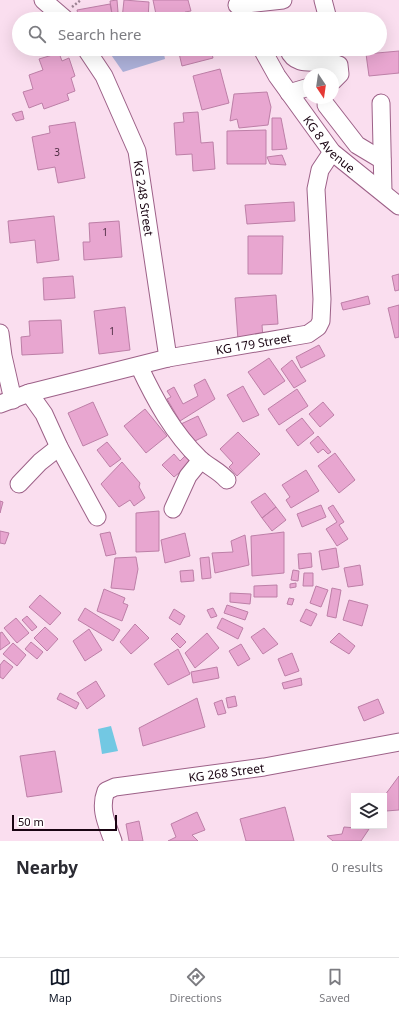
<!DOCTYPE html>
<style>
body{margin:0;font-family:"Noto Sans",sans-serif;background:#f7f7f7;color:#2b2b33}
.controls{position:absolute;right:12px;bottom:12px;display:grid;overflow:hidden;border-radius:0px;box-shadow:0 4px 16px #0002}
.controls button{width:36px;height:36px;display:grid;place-items:center;padding:0;border:0;border-bottom:1px solid #e1e1e2;background:#fff;color:#2b2b33;font:20px sans-serif}
.compass{position:absolute;left:303px;top:68px;width:36px;height:36px;border-radius:50%;background:#fff;box-shadow:0 4px 16px #0002;rotate:167deg}
.scale{position:absolute;left:12px;bottom:10px;width:105px;box-sizing:border-box;padding-left:4px;border:2px solid #190412;border-top:0;font-size:11px;line-height:14px;white-space:nowrap;color:#190412;-webkit-text-stroke:3px #fff;paint-order:stroke}
.list{margin:0;padding:0;list-style:none}
h2{display:flex;justify-content:space-between;align-items:center;height:52px;margin:0;padding:0 16px;font-size:17px}
h2 small{font-size:13px;font-weight:400;color:#7c7c81}
.icon{flex:none;width:22px;height:22px;fill:none;stroke:currentColor;stroke-width:2;stroke-linecap:round;stroke-linejoin:round}
.map{position:relative;flex:none;width:399px;height:841px;overflow:hidden}
.search{position:absolute;background:#fff;box-shadow:0 4px 16px #0002;left:12px;right:12px;top:12px;height:44px;display:flex;align-items:center;gap:10px;box-sizing:border-box;padding:0 14px;border-radius:22px;color:#7c7c81;font-size:15px}
.sheet{height:116px;background:#fff}
nav{display:flex;justify-content:space-around;align-items:center;box-sizing:border-box;height:56px;border-top:1px solid #e1e1e2;background:#fff;font-size:11px;color:#7c7c81}
nav a{display:grid;justify-items:center;gap:2px}
nav .on{color:#111827}
.map>svg:first-child{display:block}
.green{fill:#adb1d9}
.water{fill:#72c8e3}
.building{fill:#e8a6d0;stroke:#bd7fa7}
.lines{fill:none;stroke-linecap:round;stroke-linejoin:round}
.minor-casing{stroke:#9d6188;stroke-width:19}
.path{stroke:#9c8393;stroke-width:2.5;stroke-dasharray:2 2;stroke-linecap:butt}
.minor{stroke:#fff;stroke-width:17}
.labels{text-anchor:middle;dominant-baseline:central;stroke-width:4;stroke-linejoin:round;paint-order:stroke}
.number-label{font-size:10px;fill:#4d2c42}
.street-label{font-size:12px;fill:#190412;stroke:#fff}
</style>
<div class="map">
<svg width="399" height="841" viewBox="0 0 399 841">
<rect width="100%" height="100%" fill="#fadeef"/>
<path class="green" d="M107 49H163L165 59 123 72Z"/>
<path class="water" d="M111 726 118 751 102 754 98 729Z"/>
<path class="building" d="M117 0 118 12 112 14 110 1Z
M124 0 149 2 148 19H122Z
M153 0H188L191 11 185 12 187 19H157Z
M110 4 113 18 116 17V19H79L77 10Z
M178 49H216L217 52 212 54 213 58 182 66Z
M399 51V73L369 76 366 54Z
M59 53 62 61 69 58 75 76 71 78 75 91 67 94 69 100 44 109 42 103 29 108 23 92 33 89 29 75 43 70 39 59Z
M220 69 229 103 202 110 193 76Z
M267 92 271 107 268 125 239 128 237 119 230 121 234 94Z
M22 111 24 119 16 121 12 114Z
M198 112 201 143 213 142 215 169 193 171 192 154 176 155 174 123 184 122 183 113Z
M272 118H281L287 149 272 150Z
M75 122 85 178 58 183 55 167 38 170 32 137 50 133 49 126Z
M266 130V164H227V131Z
M282 155 286 165 270 164 267 157Z
M294 202 295 221 247 224 245 205Z
M54 216 59 260 37 263 35 240 10 243 8 221Z
M119 221 122 257 84 260 83 242H90L89 223Z
M248 236H283L282 274H248Z
M399 274V290L395 291 392 276Z
M73 276 75 298 44 300 43 278Z
M276 295 278 324 262 325 263 338 238 340 235 298Z
M368 296 370 304 343 310 341 303Z
M399 305V337L395 338 388 308Z
M125 307 130 350 99 354 94 311Z
M61 320 63 353 22 355 21 337 30 336 29 321Z
M319 345 325 356 301 368 296 357Z
M269 358 285 381 264 395 248 372Z
M292 360 306 381 294 388 281 369Z
M205 379 215 399 180 421 167 399 171 397 167 391 174 387 183 404 198 396 194 385Z
M243 386 259 415 243 422 227 395Z
M297 389 308 406 279 425 268 409Z
M93 402 108 435 83 446 68 413Z
M323 402 334 415 320 427 309 414Z
M145 409 167 436 146 453 124 426Z
M198 416 207 435 191 443 181 424Z
M302 418 314 433 298 446 286 430Z
M238 432 260 454 237 476 229 467 233 463 220 449Z
M318 436 331 452 328 454 323 449 318 453 310 443Z
M107 442 121 459 110 467 97 450Z
M188 453 195 460 174 477 162 465 174 454 180 461Z
M335 453 355 480 339 493 318 466Z
M122 462 140 483 139 487 145 498 134 506 130 500 119 507 101 484Z
M306 470 319 491 291 508 286 500 290 497 282 485Z
M265 493 276 507 262 518 251 502Z
M0 501 3 502 0 513Z
M321 505 326 517 302 527 297 514Z
M333 505 344 522 339 525 348 539 337 546 326 529 337 522 328 508Z
M276 507 286 520 272 531 262 518Z
M159 511V551L136 552V513Z
M0 531 9 533 5 544 0 543Z
M110 532 116 554 106 556 100 534Z
M284 532V573L252 576 251 536Z
M185 533 190 556 165 563 161 540Z
M245 535 249 565 215 573 212 553 233 552 231 541Z
M336 548 339 567 322 570 319 551Z
M311 553 312 567 299 569 298 554Z
M136 557 138 569 134 590 111 588 115 558Z
M209 557 211 578 202 579 200 558Z
M360 565 363 585 348 587 344 568Z
M193 570 194 581 181 582 180 571Z
M293 570 299 571 298 581 291 580Z
M304 573H313V586H303Z
M296 583V587L290 588V584Z
M277 585V597H254V586Z
M316 586 328 590 321 607 310 603Z
M332 588 341 590 336 618 327 616Z
M104 589 125 598 123 603 128 605 122 621 97 611Z
M230 593 251 594 250 604 230 602Z
M40 595 61 613 50 625 29 607Z
M289 598 294 599 292 605 287 604Z
M349 600 368 605 362 626 343 620Z
M227 605 248 612 245 620 224 613Z
M85 608 120 630 113 641 78 620Z
M213 608 217 616 211 618 207 610Z
M174 609 185 616 180 625 169 618Z
M306 609 317 614 311 626 300 621Z
M27 616 37 627 32 631 22 620Z
M16 618 29 633 17 643 4 628Z
M222 618 243 628 238 639 217 628Z
M135 624 149 638 131 654 120 642Z
M45 627 58 639 47 651 34 638Z
M264 628 278 644 263 654 251 637Z
M89 629 102 650 85 661 73 641Z
M2 632 10 643 0 650V633Z
M177 633 186 642 180 648 171 639Z
M207 633 219 648 195 668 185 653Z
M339 633 355 646 349 654 330 642Z
M31 642 43 652 37 659 25 649Z
M13 643 26 655 17 666 3 654Z
M241 644 250 659 238 666 229 651Z
M178 649 190 674 168 685 154 664Z
M292 653 299 671 285 676 278 659Z
M4 660 13 667 3 679 0 677V665Z
M217 667 219 678 193 683 191 672Z
M301 678 302 685 284 689 282 683Z
M96 681 105 696 87 709 77 693Z
M60 693 79 703 76 709 57 699Z
M235 696 237 706 228 708 226 698Z
M197 698 205 727 143 746 139 728Z
M378 699 384 713 364 721 358 707Z
M222 700 226 713 218 715 214 703Z
M55 751 62 792 27 797 20 756Z
M399 776V810L386 811 385 795Z
M285 807 294 841H246L240 819Z
M197 812 205 830 192 835 198 841H168L176 837 171 824Z
M139 821 143 841H129L126 824Z
M344 827 369 829 361 841H333L327 836 342 834Z"/>
<g class="lines">
<g class="minor-casing">
<g id="minor">
<path d="M43 0 65 19"/>
<path d="M323 0 328 19"/>
<path d="M237 5 283 0"/>
<path id="s1" d="M86 49 104 76 137 151 168 358"/>
<path id="s2" d="M262 49 277 76 332 152 399 206"/>
<path d="M288 49C297 72 322 56 339 65L340 74 333 81"/>
<path d="M289 93 309 87"/>
<path d="M381 103 383 192"/>
<path d="M326 105 357 145 382 160"/>
<path d="M0 333 3 356 13 400"/>
<path d="M139 366C155 400 173 433 200 459 209 467 219 471 227 480"/>
<path d="M29 393 44 414 59 447 97 517"/>
<path id="s3" d="M0 404 29 393 168 358 308 334 318 327 321 321 322 299 316 189 320 170 332 152"/>
<path d="M19 484 40 462 59 447"/>
<path d="M173 509 188 476 201 460"/>
<path id="s4" d="M113 841C107 824 99 809 106 791L115 787 264 767 399 742"/>
</g>
</g>
<path class="path" d="M72 7 81 0"/>
<use href="#minor" class="minor"/>
</g>
<g class="labels">
<g class="number-label">
<text x="57" y="152">3</text>
<text x="105" y="232">1</text>
<text x="112" y="331">1</text>
</g>
<g class="street-label">
<text stroke="none"><textPath href="#s2" startOffset="117">KG 8 Avenue</textPath></text>
<text stroke="none"><textPath href="#s1" startOffset="162">KG 248 Street</textPath></text>
<text stroke="none"><textPath href="#s3" startOffset="261">KG 179 Street</textPath></text>
<text stroke="none"><textPath href="#s4" startOffset="174">KG 268 Street</textPath></text>
</g>
</g>
</svg>
<div class="controls">
<button><svg class="icon" aria-label="layers" viewBox="0 0 24 24"><path d="M12 4l9 5-9 5-9-5zM3 14l9 5 9-5"/></svg></button>
</div>
<svg class="compass" viewBox="-18 -18 36 36"><path d="M0-13l5 13h-10z" fill="#e53935"/><path d="M0 13l5-13h-10z" fill="#7c7c81"/></svg>
<div class="scale">50 m</div>
<div class="search"><svg class="icon" aria-label="search" viewBox="0 0 24 24"><circle cx="10" cy="10" r="6"/><path d="M15 15l6 6"/></svg>Search here</div>
</div>
<section class="sheet">
<h2>Nearby<small>0 results</small></h2>
<ul class="list">
</ul>
</section>
<nav>
<a class="on"><svg class="icon" aria-label="map" viewBox="0 0 24 24"><path d="M3 6l6-2 6 2 6-2v14l-6 2-6-2-6 2zM9 4v14M15 6v14"/></svg>Map</a>
<a><svg class="icon" aria-label="directions" viewBox="0 0 24 24"><path d="M12 3l9 9-9 9-9-9zM9 14v-3h6M13 9l2 2-2 2"/></svg>Directions</a>
<a><svg class="icon" aria-label="saved" viewBox="0 0 24 24"><path d="M7 4h10v16l-5-4-5 4z"/></svg>Saved</a>
</nav>
